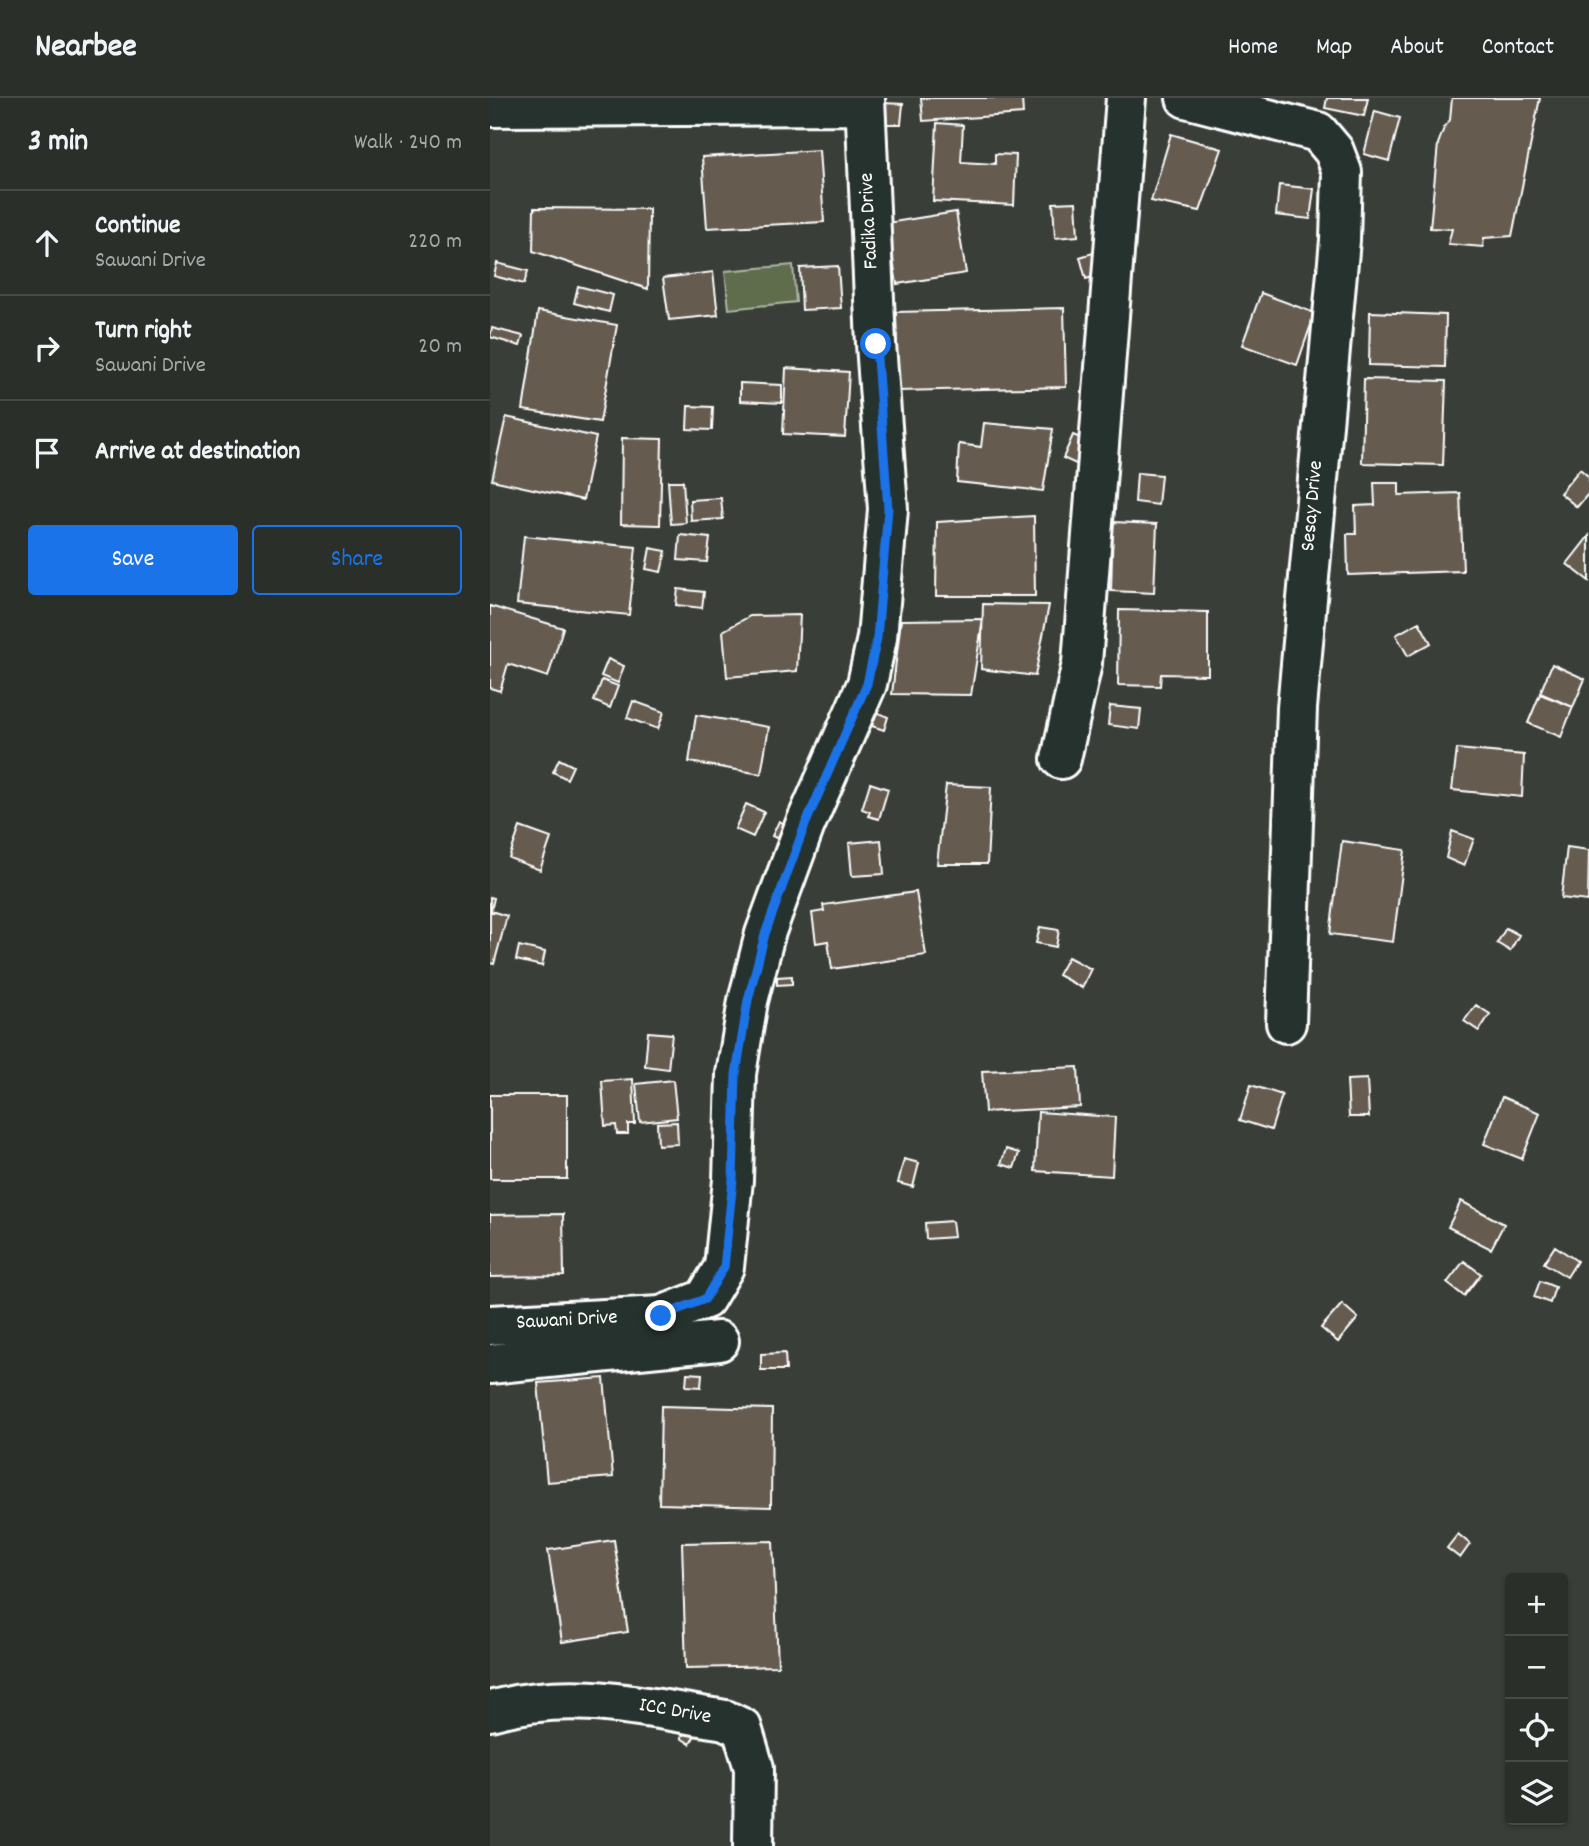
<!DOCTYPE html>
<meta charset="utf-8">
<style>
body{margin:0;font-family:Dekko,sans-serif;background:#333732;color:#f1f3f6}
.controls{position:absolute;right:21px;bottom:21px;display:grid;overflow:hidden;border-radius:7px;box-shadow:0 2px 5px #0004}
.controls button{width:63px;height:63px;display:grid;place-items:center;padding:0;border:0;border-bottom:2px solid #474a47;background:#2b2f2a;color:#f1f3f6;font:35px sans-serif}
.stop{position:absolute;width:21px;height:21px;margin:-16px;border:5px solid #1a73e8;border-radius:50%;background:#fff}
.stop.end{background:#1a73e8;border-color:#fff;box-shadow:0 2px 7px #0008}
.list{margin:0;padding:0;list-style:none}
h2{display:flex;justify-content:space-between;align-items:center;height:91px;margin:0;padding:0 28px;font-size:30px}
h2 small{font-size:23px;font-weight:400;color:#a6a9a8}
.list li{display:grid;grid-template-columns:46px 1fr auto;gap:21px;align-items:center;box-sizing:border-box;height:105px;padding:0 28px;border-top:2px solid #474a47}
.list b{display:block;font-size:26px;white-space:nowrap}
.list p{margin:0;font-size:23px;white-space:nowrap;color:#a6a9a8}
.list em{font-size:23px;font-style:normal;color:#a6a9a8}
.actions{display:flex;gap:14px;padding:21px 28px}
.actions a{flex:1;padding:16px 0;border:2px solid #1a73e8;border-radius:7px;text-align:center;font-size:24px;color:#1a73e8}
.actions .main{background:#1a73e8;color:#fff}
.icon{flex:none;width:38px;height:38px;fill:none;stroke:currentColor;stroke-width:2;stroke-linecap:round;stroke-linejoin:round}
.map{position:relative;flex:none;width:1099px;height:1748px;overflow:hidden}
header{display:flex;align-items:center;gap:42px;box-sizing:border-box;height:98px;padding:0 35px;background:#2b2f2a;border-bottom:2px solid #474a47}
header strong{font-size:33px}
nav{display:flex;gap:38px;margin-inline-start:auto;font-size:24px}
main{display:flex}
aside{flex:1;background:#2b2f2a}
.map>svg:first-child{display:block}
.green{fill:#5f6d4e;stroke:#afb6a6;stroke-width:2}
.building{fill:#655c50;stroke:#fff;stroke-width:2}
.lines{fill:none;stroke-linecap:round;stroke-linejoin:round}
.minor-casing{stroke:#fff;stroke-width:44}
.minor{stroke:#26332d;stroke-width:38}
.route{stroke:#1a73e8;stroke-width:9}
.labels{text-anchor:middle;dominant-baseline:central;stroke-width:5;stroke-linejoin:round;paint-order:stroke}
.street-label{font-size:21px;fill:#fff;stroke:#26332d}
</style>
<header>
<strong>Nearbee</strong>
<nav><a>Home</a><a>Map</a><a>About</a><a>Contact</a></nav>
</header>
<main>
<aside>
<h2>3 min<small>Walk · 240 m</small></h2>
<ul class="list">
<li><svg class="icon" aria-label="ahead" viewBox="0 0 24 24"><path d="M12 20V5M6 11l6-6 6 6"/></svg><div><b>Continue</b><p>Sawani Drive</p></div><em>220 m</em></li>
<li><svg class="icon" aria-label="right" viewBox="0 0 24 24"><path d="M7 20v-9h11M14 6l5 5-5 5"/></svg><div><b>Turn right</b><p>Sawani Drive</p></div><em>20 m</em></li>
<li><svg class="icon" aria-label="arrive" viewBox="0 0 24 24"><path d="M6 21V4h12l-3 4 3 4H6"/></svg><div><b>Arrive at destination</b></div></li>
</ul>
<div class="actions"><a class="main">Save</a><a>Share</a></div>
</aside>
<div class="map">
<svg width="1099" height="1748" viewBox="0 0 1099 1748">
<rect width="100%" height="100%" fill="#393f38"/>
<filter id="ink" filterUnits="userSpaceOnUse"><feTurbulence type="fractalNoise" baseFrequency=".0143" numOctaves="2"/><feDisplacementMap in="SourceGraphic" scale="14" xChannelSelector="R" yChannelSelector="G"/><feConvolveMatrix kernelMatrix="1 2 1 2 8 2 1 2 1" color-interpolation-filters="sRGB"/></filter>
<g filter="url(#ink)">
<path class="green" d="M303 167 306 204 239 211 235 173Z"/>
<path class="building" d="M431 0H532L533 16 433 23Z
M837 0H878L874 18 835 10Z
M962 0H1050L1022 138 994 140 993 149 958 146 962 131 940 130 948 46 954 30 960 22Z
M392 5 413 6 411 26H392Z
M885 13 910 20 899 63 874 56Z
M447 25 473 27 471 64 505 66V56L526 57 524 107 443 103Z
M681 36 732 51 710 113 661 103Z
M329 52 334 124 217 130 212 59Z
M789 87 824 91 820 121 786 117Z
M586 104 588 138 565 140 563 105Z
M44 110 159 111 158 191 43 153Z
M466 114 476 175 407 186 397 125Z
M612 144 613 176 596 181 590 159 606 154 604 147Z
M7 165 38 173 34 186 4 178Z
M348 168 351 210 312 212 310 170Z
M223 174 228 217 179 222 173 180Z
M88 188 123 197 119 214 84 205Z
M771 195 825 215 807 267 752 247Z
M574 210 576 289 408 293 406 214Z
M48 213 127 227 110 324 33 312Z
M880 214 956 217 955 269 879 267Z
M2 230 33 238 30 248 0 239Z
M296 270 359 274 355 339 293 336Z
M874 281 956 283 953 367 872 365Z
M250 285 292 287V305L250 303Z
M198 308 223 309 222 332 197 331Z
M16 319 106 339 93 402 2 382Z
M494 325 563 331 553 393 467 384 469 346 491 349Z
M583 337 600 344 590 368 573 360Z
M132 340 172 341 170 427 131 426Z
M1090 371 1099 379V395L1087 409 1070 395Z
M647 375 671 377 668 407 645 404Z
M178 383H193L196 425 181 426Z
M884 385H909V397L970 395 973 473 858 477 857 436H866L865 408 885 407Z
M231 400 233 421 201 423 200 402Z
M544 418 545 498H446L447 424Z
M623 424 667 426 664 495 621 493Z
M190 437 220 440 217 464 188 462Z
M34 438 146 449 139 517 27 506Z
M1099 438V483L1077 466Z
M160 450 176 453 171 474 156 471Z
M188 491 214 494 212 510 186 507Z
M493 506 559 507 545 578 491 571Z
M0 508 73 530 58 579 18 566 10 593 0 590Z
M629 512 718 514V577L671 576 670 588 628 587Z
M310 517 307 573 237 579 233 533 260 518Z
M493 521 481 597 402 596 411 522Z
M929 524 941 545 918 558 906 537Z
M118 561 134 568 128 585 111 578Z
M1062 566 1095 581 1083 609 1050 595Z
M112 582 128 588 120 610 104 603Z
M1050 596 1083 609 1071 639 1038 625Z
M143 603 174 614 168 631 137 620Z
M620 608 651 611 649 631 618 627Z
M386 614 398 619 394 632 382 628Z
M206 617 279 629 271 676 199 664Z
M967 651 1034 657 1032 699 962 692Z
M69 661 83 668 77 681 63 674Z
M380 685 398 691 389 721 378 718 380 714 372 711Z
M456 687 501 689 497 766H447Z
M256 706 274 714 263 739 245 731Z
M289 723 301 729 294 744 282 738Z
M30 729 61 740 50 772 19 760Z
M962 733 984 741 974 768 956 760Z
M391 742 394 776 362 778 359 745Z
M852 743 915 752 903 844 840 836Z
M1077 749 1099 752 1098 803 1071 800Z
M426 794 436 857 342 871 338 843 326 845 322 815 334 813 333 807Z
M0 799 4 800 1 813 17 818 4 866 0 865Z
M550 829 569 832 566 849 546 845Z
M1016 830 1029 837 1020 853 1007 845Z
M29 848 55 854 52 868 26 862Z
M578 859 601 871 592 890 568 877Z
M302 878V886L287 887V879Z
M986 907 1000 916 989 933 974 923Z
M158 934 182 936 178 971 155 968Z
M588 969 590 1009 495 1014 492 973Z
M143 981 145 1026H138V1036H127L126 1027 115 1028 112 983Z
M877 981 879 1019H859L857 982Z
M183 982 187 1020 150 1024 146 986Z
M761 987 792 997 781 1032 750 1022Z
M0 997H77V1081H0Z
M1012 999 1050 1015 1032 1061 994 1046Z
M548 1014 625 1019 622 1078 545 1073Z
M187 1024 188 1046 168 1047 167 1025Z
M516 1051 529 1055 524 1070 511 1066Z
M414 1061 429 1065 423 1089 408 1085Z
M971 1103 1014 1126 1001 1151 958 1129Z
M73 1116 74 1178 0 1179V1117Z
M462 1123 464 1139 436 1141 435 1125Z
M1065 1148 1087 1163 1077 1179 1054 1165Z
M974 1163 991 1176 974 1198 957 1185Z
M1050 1183 1065 1189 1060 1205 1044 1199Z
M852 1206 868 1220 848 1244 831 1230Z
M295 1255 296 1272H271V1256Z
M197 1275 212 1276 211 1289 196 1288Z
M114 1280 123 1379 57 1384 48 1285Z
M171 1308 282 1311 281 1409 169 1406Z
M968 1436 980 1446 970 1460 957 1450Z
M124 1442 138 1534 72 1544 58 1452Z
M283 1443 288 1568 196 1570 192 1445Z
M197 1631 205 1637 200 1646 191 1640Z"/>
<g class="lines">
<g class="minor-casing">
<path id="minor" d="M696 0 828 34 844 53 852 74 850 142 807 610 796 925
M0 9 375 7
M571 661 592 565 636 0
M0 1227 171 1218 215 1201 234 1169 243 1082 246 976 258 903 275 836 315 727 377 586 387 540 398 411 386 246 375 0
M0 1266 229 1243
M0 1613C82 1590 153 1609 235 1622L252 1630 264 1670 263 1748"/>
</g>
<use href="#minor" class="minor"/>
</g>
</g>
<g class="lines" filter="url(#ink)">
<path class="route" d="M171 1218 215 1201 234 1169 243 1082 246 976 258 902 275 836 315 727 377 586 387 540 398 411 386 246"/>
</g>
<g class="labels">
<g class="street-label">
<text transform="translate(380 123) rotate(-93)">Fadika Drive</text>
<text transform="translate(823 408) rotate(-85)">Sesay Drive</text>
<text transform="translate(77 1223) rotate(-3)">Sawani Drive</text>
<text transform="translate(185 1614) rotate(10)">ICC Drive</text>
</g>
</g>
</svg>
<div class="controls">
<button>+</button>
<button>−</button>
<button><svg class="icon" aria-label="locate" viewBox="0 0 24 24"><circle cx="12" cy="12" r="6"/><path d="M12 2v4M12 18v4M2 12h4M18 12h4"/></svg></button>
<button><svg class="icon" aria-label="layers" viewBox="0 0 24 24"><path d="M12 4l9 5-9 5-9-5zM3 14l9 5 9-5"/></svg></button>
</div>
<div class="stop" style="left:386px;top:246px"></div>
<div class="stop end" style="left:171px;top:1218px"></div>
</div>
</main>
